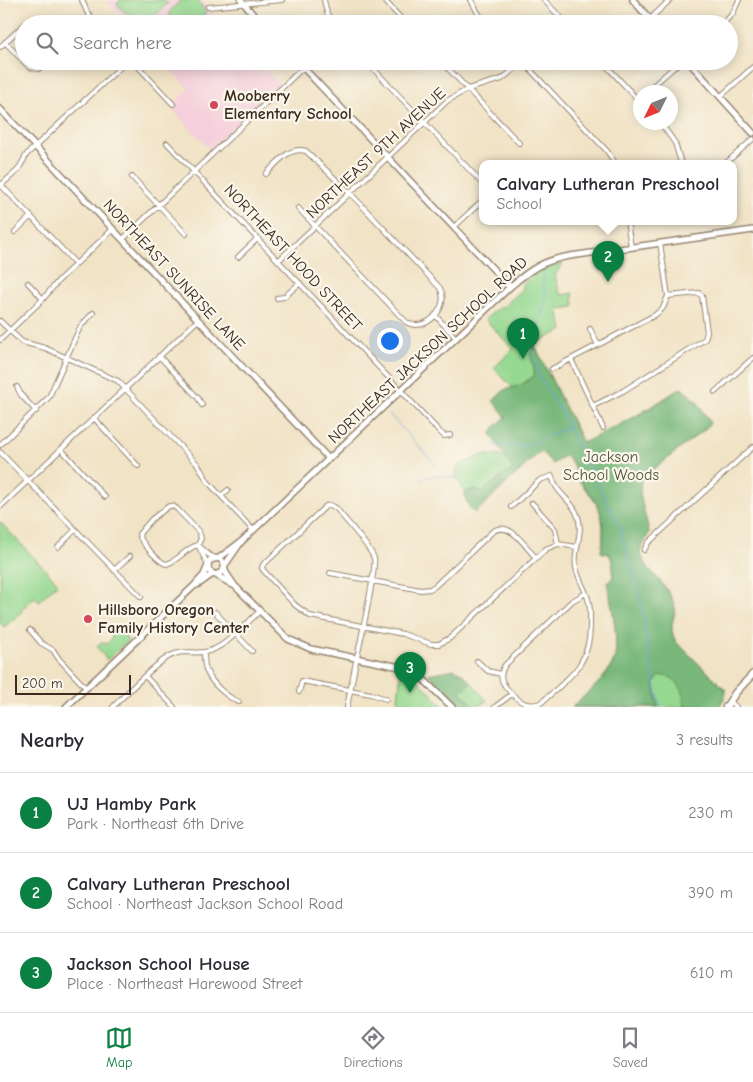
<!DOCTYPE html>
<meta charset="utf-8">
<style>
body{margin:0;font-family:"Comic Neue",sans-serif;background:#f2f2f3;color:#2b2b33}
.compass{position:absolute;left:633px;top:85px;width:45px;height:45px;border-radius:50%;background:#fff;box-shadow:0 2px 12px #0003;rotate:227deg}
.scale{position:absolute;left:15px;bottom:12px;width:116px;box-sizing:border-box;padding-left:5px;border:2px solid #3b2a1e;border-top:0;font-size:14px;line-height:18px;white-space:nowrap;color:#3b2a1e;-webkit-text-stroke:4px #fbf7ec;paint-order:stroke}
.you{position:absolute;left:389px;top:340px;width:18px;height:18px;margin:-12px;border:4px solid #fff;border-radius:50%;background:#1a73e8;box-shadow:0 0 0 8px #1a73e833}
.badge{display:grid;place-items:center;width:32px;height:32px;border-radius:50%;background:#0b8043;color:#fff;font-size:16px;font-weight:700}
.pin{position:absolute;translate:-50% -41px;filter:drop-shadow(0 1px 2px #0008)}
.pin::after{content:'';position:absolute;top:26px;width:18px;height:15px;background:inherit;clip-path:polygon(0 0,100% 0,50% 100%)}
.popup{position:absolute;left:479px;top:160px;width:258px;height:65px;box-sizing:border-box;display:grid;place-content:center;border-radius:10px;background:#fff;filter:drop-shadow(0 1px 4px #0005);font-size:16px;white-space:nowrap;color:#7c7c81}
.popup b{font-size:19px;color:#2b2b33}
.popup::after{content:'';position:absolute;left:50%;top:100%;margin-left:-10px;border:10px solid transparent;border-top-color:#fff}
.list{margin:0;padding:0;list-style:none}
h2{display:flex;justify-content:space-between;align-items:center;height:65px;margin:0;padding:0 20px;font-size:21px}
h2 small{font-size:16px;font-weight:400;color:#7c7c81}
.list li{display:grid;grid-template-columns:32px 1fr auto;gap:15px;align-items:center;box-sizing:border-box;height:80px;padding:0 20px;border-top:1px solid #e1e1e2}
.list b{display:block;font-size:19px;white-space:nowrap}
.list p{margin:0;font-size:16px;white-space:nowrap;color:#7c7c81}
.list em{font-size:16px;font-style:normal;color:#7c7c81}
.icon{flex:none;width:28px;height:28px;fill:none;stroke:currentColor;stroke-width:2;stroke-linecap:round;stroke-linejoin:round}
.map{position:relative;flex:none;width:753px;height:707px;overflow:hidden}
.search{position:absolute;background:#fff;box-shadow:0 2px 12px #0003;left:15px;right:15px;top:15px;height:55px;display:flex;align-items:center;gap:12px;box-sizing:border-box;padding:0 18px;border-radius:28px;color:#7c7c81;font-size:19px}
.sheet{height:305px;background:#fff}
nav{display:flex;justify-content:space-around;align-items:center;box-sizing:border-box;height:70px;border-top:1px solid #e1e1e2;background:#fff;font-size:14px;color:#7c7c81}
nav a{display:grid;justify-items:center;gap:2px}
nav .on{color:#0b8043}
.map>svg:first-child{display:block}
.built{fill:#f5cfdb}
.green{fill:#95d890;stroke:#688157}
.forest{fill:#78b87a;stroke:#5a714c}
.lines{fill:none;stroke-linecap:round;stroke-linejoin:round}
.stream{stroke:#6ba4da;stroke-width:1}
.minor-casing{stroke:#968672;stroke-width:6}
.tertiary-casing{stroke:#968672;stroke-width:8}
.primary-casing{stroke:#968672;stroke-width:9}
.minor{stroke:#fff;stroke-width:4}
.tertiary{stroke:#fff;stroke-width:5}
.primary{stroke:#fff;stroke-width:6}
.poi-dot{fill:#d1495b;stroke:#fbf7ec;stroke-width:2}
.labels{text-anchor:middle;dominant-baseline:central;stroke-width:4.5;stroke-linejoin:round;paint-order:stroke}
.poi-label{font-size:16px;font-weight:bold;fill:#3b2a1e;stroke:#fbf7ec;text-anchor:start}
.street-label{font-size:16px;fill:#3b2a1e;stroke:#fbf7ec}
.park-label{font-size:16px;fill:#52563a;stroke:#fbf7ec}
</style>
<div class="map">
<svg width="753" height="707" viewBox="0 0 753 707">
<rect width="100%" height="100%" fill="#fbf7ec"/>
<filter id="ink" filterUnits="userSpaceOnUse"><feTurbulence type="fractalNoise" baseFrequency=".02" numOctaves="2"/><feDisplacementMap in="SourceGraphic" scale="10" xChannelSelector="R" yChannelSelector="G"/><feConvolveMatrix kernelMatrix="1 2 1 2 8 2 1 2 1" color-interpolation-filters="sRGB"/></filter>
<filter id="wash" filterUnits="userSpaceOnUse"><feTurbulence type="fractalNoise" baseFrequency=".0096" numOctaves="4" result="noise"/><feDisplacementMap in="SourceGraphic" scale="20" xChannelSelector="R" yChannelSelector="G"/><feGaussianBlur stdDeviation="1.12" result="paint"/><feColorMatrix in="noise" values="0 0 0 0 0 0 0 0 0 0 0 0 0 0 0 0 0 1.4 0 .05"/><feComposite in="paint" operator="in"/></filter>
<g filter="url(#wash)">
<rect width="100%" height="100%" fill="#f1e3c6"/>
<path class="built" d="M106 0H200L222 24H128Z
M163 61H257L279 84 210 150 170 107 189 89Z"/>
<path class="green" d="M120 0H165L168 3 147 24H136L117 4Z
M181 0H198L205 12 204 24H178L169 15 170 11Z
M563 263 555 275 559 291 562 295 573 293 574 307 558 309 563 330 534 344 583 443C618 428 649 408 681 388L696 400 710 423 705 429 642 478C636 493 646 515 649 532L640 552C646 571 665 582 673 601 680 616 665 622 676 642L725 689V696L719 707H572C587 693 606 680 614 660 620 643 611 600 607 582L612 579C614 572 613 560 609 554L601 552C604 535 605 515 594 500 589 492 582 487 578 478 575 470 573 459 564 456L553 464 516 424 512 387 494 368 513 349 485 319 501 306 502 308 523 289 521 286C533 274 546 267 563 263Z
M482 455C500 456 504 452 514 469L483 493 478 490 465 492 455 475 458 466Z
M0 522 58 583 39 601 35 597 21 610 22 612 4 627 0 623Z
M121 628 128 641 107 660 97 647 101 642 106 644 112 638 111 633Z
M401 671 418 680 444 707H397Z
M471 682 487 701 475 707 461 692Z"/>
<path class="forest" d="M534 344 583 443 643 413 681 388 696 400 710 423 705 429 642 478C636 493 646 515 649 532L640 552C646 571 665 582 673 601 680 616 665 622 676 642L725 689V696L719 707H685C683 691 679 674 659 676L654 684 658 707H572C587 693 606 680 614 660 620 643 611 600 607 582L612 579C614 572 613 560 609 554L601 552C604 535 605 515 594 500 590 493 584 488 580 481 576 473 574 464 568 457L564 456 553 464 541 451 475 513C469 509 465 500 465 492L475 489 483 493 490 485 513 469 491 434 495 427 506 417 493 401 504 390 521 385 534 376C536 362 526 361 534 344Z
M454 669 463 674 471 682 461 692 475 707H461L428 674Z"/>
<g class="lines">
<path class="stream" d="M544 271 543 282 546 298 538 327 531 345 532 353 541 380 562 413 573 437 619 525 642 606 648 649 660 707
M389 414 447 477 456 478
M494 445 525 446 568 427
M422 480C429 475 438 474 446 477"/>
</g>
</g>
<g filter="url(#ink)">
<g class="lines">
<g class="minor-casing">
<path id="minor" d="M82 0 87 12 97 24
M324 0 327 13 332 24
M384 0 406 24
M471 0 478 13 487 24
M544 0 567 24
M208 7 282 0
M650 19 670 0
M25 24 30 21 40 20
M723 24 733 13 739 0
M5 42 29 67 38 69 54 61
M0 47 24 25
M133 61 173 104
M366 61 483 184
M441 61 519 143
M522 61 607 151 615 163
M602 61 640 102
M646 92 681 61
M720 97 753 67
M660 122 675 143 681 163
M167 143 440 432 444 436 450 435
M726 163 753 139
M266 174C277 163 289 146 306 151L350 193 440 288C451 307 425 334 406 322L298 208
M132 177 186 234
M0 184 76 264
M0 186 18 170 27 154 127 61
M627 221 631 247
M454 227 483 200
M15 232 31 216
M123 239 310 61
M238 257 258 238
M278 261 447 101 468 89 502 79 524 61
M28 283 43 299
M277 298 284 297 300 283
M435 315 456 338
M0 321 22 342 45 348 118 381 198 465 208 482 253 530
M590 329 598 345
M0 340 43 299 59 280 113 229
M159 356 198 398 202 405
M571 359 603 428
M552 369 655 315 663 308 668 296 660 243
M17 387 21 395 36 411
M715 392 753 358
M593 406 623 391 705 339 707 332 702 296 699 293 668 296
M94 418 138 466
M0 445 49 397 80 327 93 313
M61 449 105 497
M0 452 141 597
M221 496 228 490
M532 503 555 529 558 544
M169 506H173L177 509 199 532 201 538 198 545C185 548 179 561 166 564 159 562 140 542 139 534L152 519Z
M0 507 198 320
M198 545 208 565
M198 545 209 555 216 558
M58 547 75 530
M644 550 648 543 753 447
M114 570 130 556
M330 573 421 590 430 589 435 586 492 532C509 519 525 546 536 558
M215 612 252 651
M30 630 41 643 53 650 59 659 86 688
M204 653C204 659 204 666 207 672 212 684 227 697 239 702
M477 661 488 671 501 674
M145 676 174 707
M299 692 302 681 371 694 386 699
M512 694C503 685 497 677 505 665L572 601 586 593
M730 701 736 707
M113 707C127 693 154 664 170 656 184 649 191 654 204 652 224 650 245 624 259 612
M347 707 357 656 358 653C361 638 377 567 374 558 369 545 345 520 336 508L330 505 326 506 263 565 262 568 264 571 295 605 310 616 403 634 431 644H439L450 638 546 549 558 544 577 547
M495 707 512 694C521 703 528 707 541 703 568 678 590 666 590 626 590 617 591 608 588 599 585 588 578 579 576 567 573 549 585 532 577 514 571 499 555 493 552 476L540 480 511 507"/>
</g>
<g class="tertiary-casing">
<path id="tertiary" d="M241 0 261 24
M633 0 654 24
M297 61 510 287
M688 61 753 133
M0 109 329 459
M219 558 242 541 511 286C531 269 544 260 570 256L753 230
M225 565 241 542
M224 567 226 573 235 586 288 639 311 649 405 668 423 679 452 707
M216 575 233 585
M194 586C202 584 206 577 214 574
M66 707 194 586 204 575 210 560 219 558C224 561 226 567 222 572L215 575 209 571 208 566"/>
</g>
<g class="primary-casing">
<path id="primary" d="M726 707 736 692 753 674"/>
</g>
<use href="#minor" class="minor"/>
<use href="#tertiary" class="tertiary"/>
<use href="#primary" class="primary"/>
</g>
</g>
<g class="poi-dot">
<circle cx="214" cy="105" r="5"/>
<circle cx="88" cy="619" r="5"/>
</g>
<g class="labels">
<g class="poi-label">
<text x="224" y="96">Mooberry<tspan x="224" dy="18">Elementary School</tspan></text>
<text x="98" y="610">Hillsboro Oregon<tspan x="98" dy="18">Family History Center</tspan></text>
</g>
<g class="street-label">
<text transform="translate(376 153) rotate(-43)">NORTHEAST 9TH AVENUE</text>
<text transform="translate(293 258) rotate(47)">NORTHEAST HOOD STREET</text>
<text transform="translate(174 275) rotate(47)">NORTHEAST SUNRISE LANE</text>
<text transform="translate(428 350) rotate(-43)">NORTHEAST JACKSON SCHOOL ROAD</text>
</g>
<g class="park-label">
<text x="611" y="457">Jackson<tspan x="611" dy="18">School Woods</tspan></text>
</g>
</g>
</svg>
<svg class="compass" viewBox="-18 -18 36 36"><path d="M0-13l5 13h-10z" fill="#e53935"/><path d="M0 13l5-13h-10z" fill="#7c7c81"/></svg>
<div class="scale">200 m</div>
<div class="you"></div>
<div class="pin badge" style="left:523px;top:359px">1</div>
<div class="pin badge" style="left:608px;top:282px">2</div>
<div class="popup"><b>Calvary Lutheran Preschool</b>School</div>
<div class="pin badge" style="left:410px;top:693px">3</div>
<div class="search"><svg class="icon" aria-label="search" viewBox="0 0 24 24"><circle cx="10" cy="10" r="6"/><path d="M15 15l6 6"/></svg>Search here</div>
</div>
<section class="sheet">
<h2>Nearby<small>3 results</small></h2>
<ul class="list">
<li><span class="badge">1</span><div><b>UJ Hamby Park</b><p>Park · Northeast 6th Drive</p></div><em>230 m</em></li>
<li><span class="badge">2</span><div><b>Calvary Lutheran Preschool</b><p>School · Northeast Jackson School Road</p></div><em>390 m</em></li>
<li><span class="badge">3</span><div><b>Jackson School House</b><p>Place · Northeast Harewood Street</p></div><em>610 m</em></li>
</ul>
</section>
<nav>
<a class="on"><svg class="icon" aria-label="map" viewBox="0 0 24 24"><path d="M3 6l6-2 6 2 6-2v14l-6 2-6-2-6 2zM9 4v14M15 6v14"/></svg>Map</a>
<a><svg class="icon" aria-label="directions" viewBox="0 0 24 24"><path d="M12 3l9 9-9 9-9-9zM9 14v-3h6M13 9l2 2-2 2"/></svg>Directions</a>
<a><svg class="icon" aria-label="saved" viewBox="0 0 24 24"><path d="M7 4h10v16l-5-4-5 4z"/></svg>Saved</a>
</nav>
